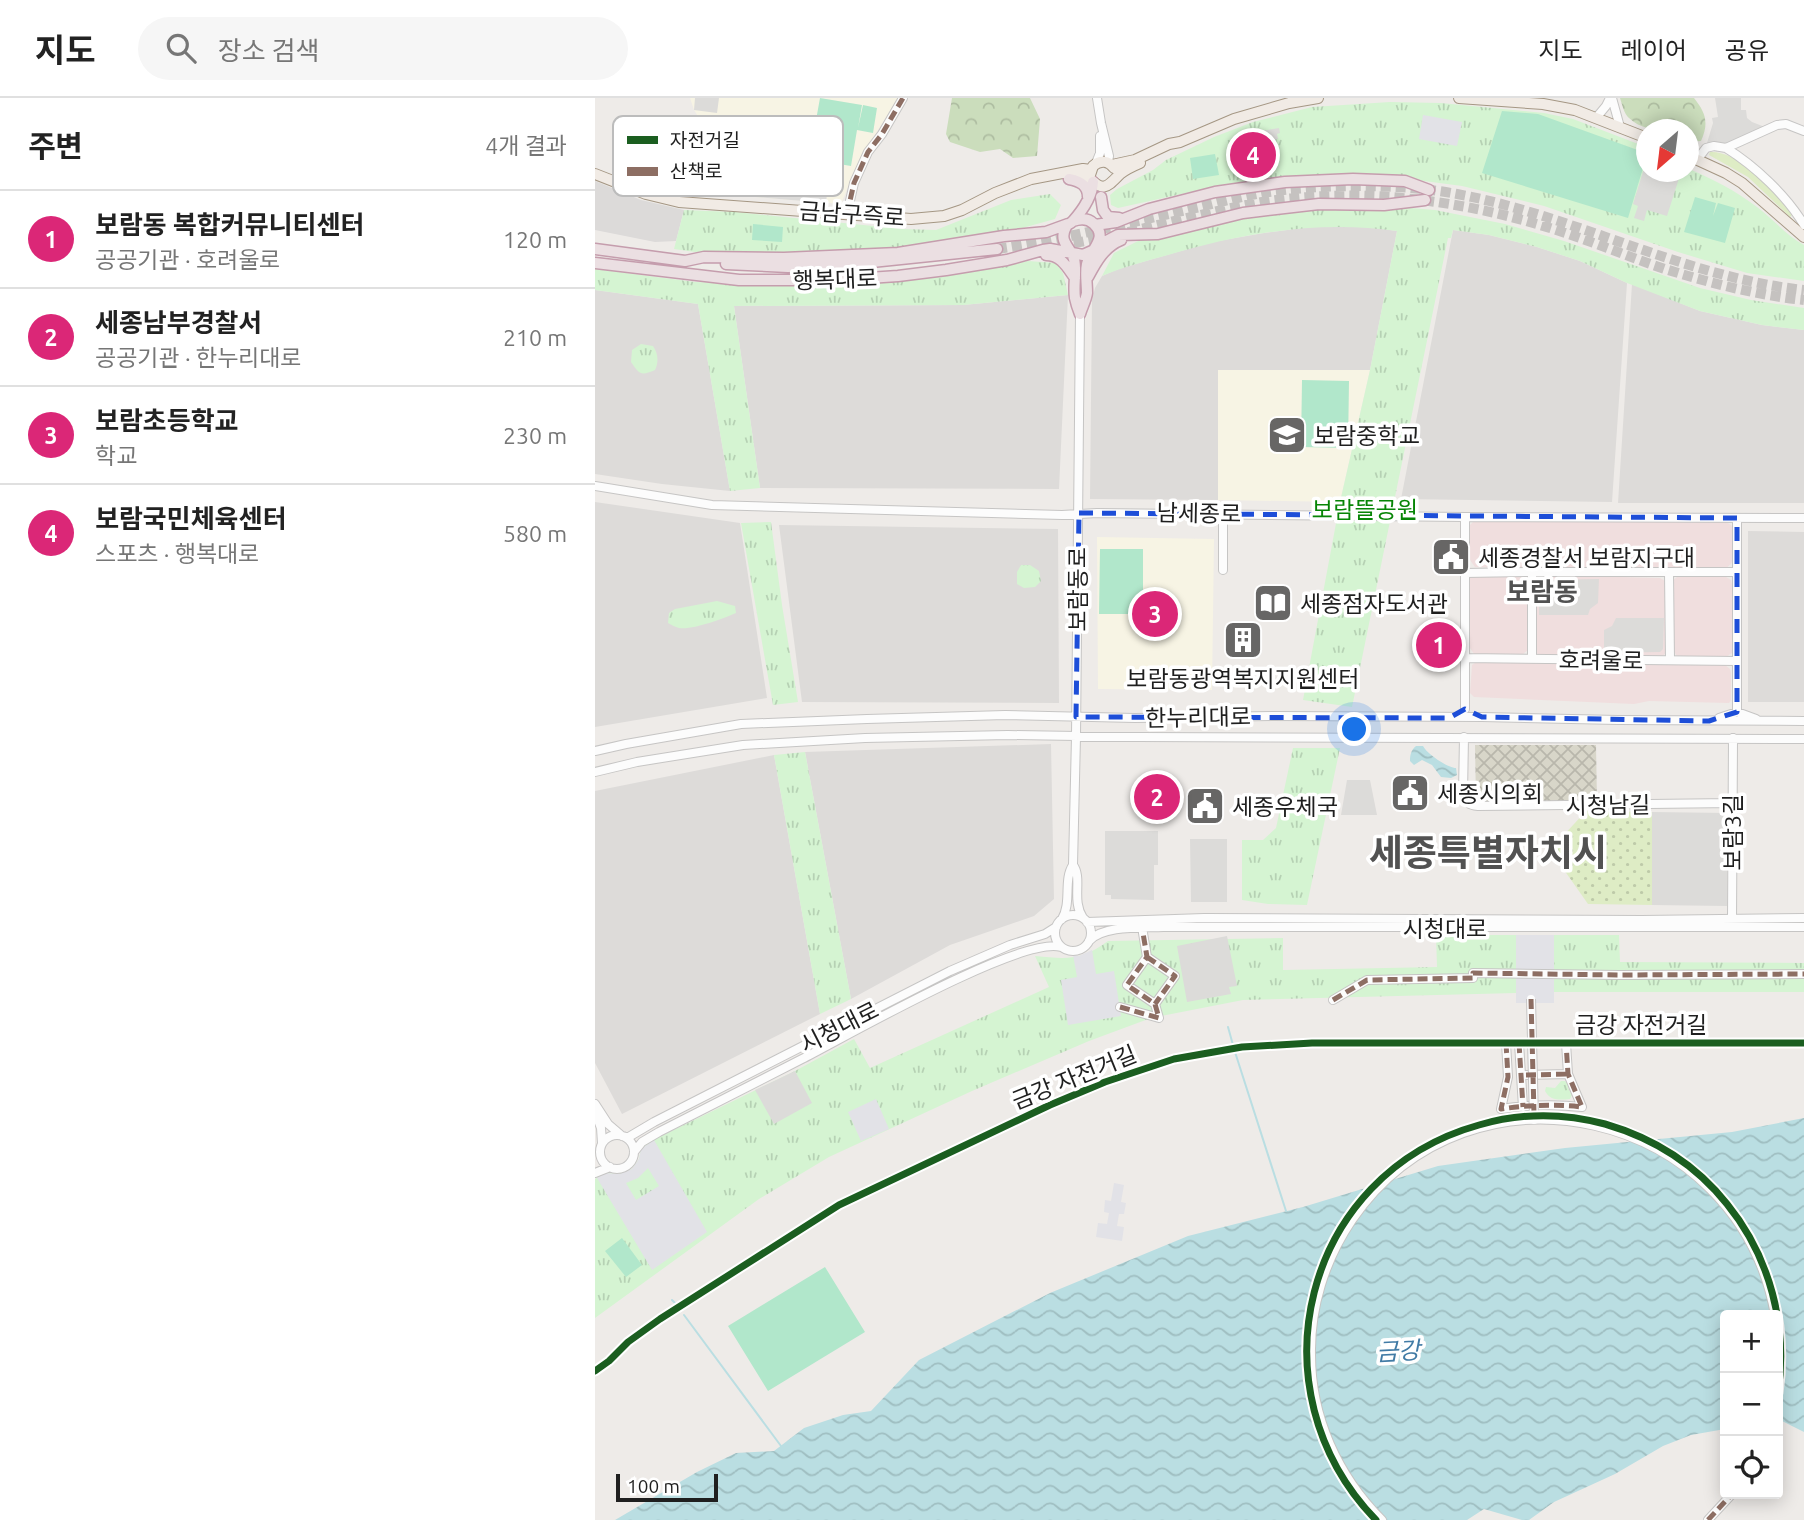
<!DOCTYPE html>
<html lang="ko">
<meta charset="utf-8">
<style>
body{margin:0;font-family:Ubuntu,"Noto Sans KR",sans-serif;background:#f6f6f6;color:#222}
.controls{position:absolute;right:21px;bottom:21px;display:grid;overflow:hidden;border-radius:7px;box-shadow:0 4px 18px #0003}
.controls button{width:63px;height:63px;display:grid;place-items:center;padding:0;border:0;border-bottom:2px solid #e0e0e0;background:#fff;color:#222;font:35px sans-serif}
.compass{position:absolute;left:1041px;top:21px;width:63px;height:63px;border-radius:50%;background:#fff;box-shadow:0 4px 18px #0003;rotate:208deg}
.scale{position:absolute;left:21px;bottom:18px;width:102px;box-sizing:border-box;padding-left:7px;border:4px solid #1f1f1f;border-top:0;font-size:19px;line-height:24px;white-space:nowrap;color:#1f1f1f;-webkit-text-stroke:5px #fff;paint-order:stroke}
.you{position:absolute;left:760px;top:632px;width:24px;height:24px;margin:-18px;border:5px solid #fff;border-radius:50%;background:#1a73e8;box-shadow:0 0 0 10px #1a73e833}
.badge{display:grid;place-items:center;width:46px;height:46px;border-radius:50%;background:#db2777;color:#fff;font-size:23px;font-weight:700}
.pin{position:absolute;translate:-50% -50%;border:4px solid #fff;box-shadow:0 2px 7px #0006}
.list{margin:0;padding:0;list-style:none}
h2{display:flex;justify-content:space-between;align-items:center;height:91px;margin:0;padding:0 28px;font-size:30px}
h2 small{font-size:23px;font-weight:400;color:#767676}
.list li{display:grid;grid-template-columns:46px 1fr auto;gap:21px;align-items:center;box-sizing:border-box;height:98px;padding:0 28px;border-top:2px solid #e0e0e0}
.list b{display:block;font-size:26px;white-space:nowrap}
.list p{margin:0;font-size:23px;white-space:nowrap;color:#767676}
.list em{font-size:23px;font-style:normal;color:#767676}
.icon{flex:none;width:38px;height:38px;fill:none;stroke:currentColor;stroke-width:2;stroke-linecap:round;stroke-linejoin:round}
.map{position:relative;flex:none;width:1209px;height:1422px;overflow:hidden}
header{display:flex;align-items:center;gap:42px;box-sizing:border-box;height:98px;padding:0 35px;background:#fff;border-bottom:2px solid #e0e0e0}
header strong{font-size:33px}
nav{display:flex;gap:38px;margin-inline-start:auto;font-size:24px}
.search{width:490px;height:63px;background:#f6f6f6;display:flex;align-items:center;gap:18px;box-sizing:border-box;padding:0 24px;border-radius:38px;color:#767676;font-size:26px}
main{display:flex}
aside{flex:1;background:#fff}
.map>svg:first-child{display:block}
.residential{fill:#dddbd9}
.commercial{fill:#f0dede}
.education{fill:#f7f4e4}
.religious{fill:#dcdad9}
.construction{fill:url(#construction-cross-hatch)}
.grass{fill:#deecc5}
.forest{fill:url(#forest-crowns)}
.park{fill:url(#park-tufts)}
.garden{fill:url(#garden-dots)}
.pitch{fill:#b1e7cb}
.parking{fill:#dcdbd9}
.plaza{fill:#e2e2e7;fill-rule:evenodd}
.water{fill:url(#water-waves)}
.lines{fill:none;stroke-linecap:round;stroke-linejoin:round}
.stream{stroke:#badee2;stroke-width:2}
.highway-tunnel{stroke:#c5c2c0;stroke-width:10;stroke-dasharray:10 5;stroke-linecap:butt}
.minor-casing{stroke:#c6c5c4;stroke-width:10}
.major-casing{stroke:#a59784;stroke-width:12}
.highway-casing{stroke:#c59dad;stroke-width:13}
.minor{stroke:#fcfcfc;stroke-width:8}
.major{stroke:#f1ebe5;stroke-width:10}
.highway{stroke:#ebdfe2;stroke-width:10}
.minor-bridge-casing{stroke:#c6c5c4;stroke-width:10;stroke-linecap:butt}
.minor-bridge{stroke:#fcfcfc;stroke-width:8}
.quiet{stroke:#8d6e63;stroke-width:5;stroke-dasharray:10 5;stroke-linecap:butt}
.cycleway-casing{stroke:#fff;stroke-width:11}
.cycleway{stroke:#1b5e20;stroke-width:7}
.marked{fill:none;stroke:#1d4ed8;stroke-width:5;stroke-dasharray:14 9;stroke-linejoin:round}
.labels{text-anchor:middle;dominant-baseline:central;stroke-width:7;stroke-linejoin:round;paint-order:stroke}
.street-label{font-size:23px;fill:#1f1f1f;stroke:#fff}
.poi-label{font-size:23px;fill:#1f1f1f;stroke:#fff;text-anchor:start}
.park-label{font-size:23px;fill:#078506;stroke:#fff}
.water-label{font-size:24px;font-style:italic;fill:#417ba5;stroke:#fff}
.quarter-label{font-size:26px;font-weight:bold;fill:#525252;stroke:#fff}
.town-label{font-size:37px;font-weight:bold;fill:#525252;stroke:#fff}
.key{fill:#fff;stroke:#bcbcbc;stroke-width:2}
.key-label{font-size:19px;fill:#1f1f1f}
</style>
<header>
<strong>지도</strong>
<div class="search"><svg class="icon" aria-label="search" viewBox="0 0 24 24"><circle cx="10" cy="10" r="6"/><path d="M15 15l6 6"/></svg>장소 검색</div>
<nav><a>지도</a><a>레이어</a><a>공유</a></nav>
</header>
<main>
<aside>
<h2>주변<small>4개 결과</small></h2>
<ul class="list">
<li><span class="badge">1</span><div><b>보람동 복합커뮤니티센터</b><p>공공기관 · 호려울로</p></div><em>120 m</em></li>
<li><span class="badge">2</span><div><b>세종남부경찰서</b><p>공공기관 · 한누리대로</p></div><em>210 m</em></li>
<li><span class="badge">3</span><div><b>보람초등학교</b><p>학교</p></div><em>230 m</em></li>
<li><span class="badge">4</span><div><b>보람국민체육센터</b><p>스포츠 · 행복대로</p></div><em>580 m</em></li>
</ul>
</aside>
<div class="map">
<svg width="1209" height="1422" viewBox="0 0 1209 1422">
<defs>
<pattern id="construction-cross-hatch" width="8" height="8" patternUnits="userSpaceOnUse" patternTransform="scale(1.75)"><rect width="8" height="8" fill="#d8d6c9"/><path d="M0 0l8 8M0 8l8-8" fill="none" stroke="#b9b7ac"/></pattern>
<pattern id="forest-crowns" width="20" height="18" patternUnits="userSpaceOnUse" patternTransform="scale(1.75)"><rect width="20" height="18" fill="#cbddbc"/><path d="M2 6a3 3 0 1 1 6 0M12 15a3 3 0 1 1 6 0" fill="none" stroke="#aebda1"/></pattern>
<pattern id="park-tufts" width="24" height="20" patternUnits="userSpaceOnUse" patternTransform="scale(1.75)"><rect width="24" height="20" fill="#d5f4d2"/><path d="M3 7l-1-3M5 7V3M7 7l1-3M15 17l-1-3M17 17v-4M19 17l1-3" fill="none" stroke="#b6d1b4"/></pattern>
<pattern id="garden-dots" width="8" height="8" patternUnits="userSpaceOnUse" patternTransform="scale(1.75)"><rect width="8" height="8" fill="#deecc5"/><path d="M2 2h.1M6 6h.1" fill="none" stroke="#becaa9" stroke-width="1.8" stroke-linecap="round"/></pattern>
<pattern id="water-waves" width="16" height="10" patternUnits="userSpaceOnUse" patternTransform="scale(1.75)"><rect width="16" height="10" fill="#badee2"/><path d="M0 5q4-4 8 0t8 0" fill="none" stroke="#9fbec1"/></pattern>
</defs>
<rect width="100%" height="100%" fill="#eeebe8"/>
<path class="residential" d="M715 129H774L802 133 775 272H624L623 402 495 401 497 202 500 190 507 178 523 171 617 144 669 135Z
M858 132 894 137 942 149 985 163 1032 185 1017 404 806 401Z
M1037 186 1105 213 1167 227 1209 232V405H1023Z
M0 192 103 206 135 393 67 386 0 376Z
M473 197 464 391 165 390 139 208 368 207Z
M0 404 145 425 172 600 0 629Z
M184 427 463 431 464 605 207 604Z
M1153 433 1209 434V604H1153Z
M456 646 459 801 439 818 355 847 256 901 210 654Z
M179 657 225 916 27 1016 0 965V693Z"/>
<path class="commercial" d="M880 422 1131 424 1136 427 1138 431V461L1136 466 1130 471 880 469 875 462V427Z
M928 476 934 483 933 552 928 556H879L875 550 874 481 876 479Z
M944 477 1065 480 1070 483 1072 550 1071 555 1065 560 943 557 940 551V480Z
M1082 479H1131L1136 482 1137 486 1138 549 1137 555 1131 559H1082L1079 553 1077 483Z
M881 564 1130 567 1135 571 1136 575V602L1134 605 1054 603 1039 606 879 599 875 595 877 567Z"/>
<path class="education" d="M95 0H303L273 48 255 84 246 106 112 95 115 64 126 48 128 35 111 31 99 12Z
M623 272H775L745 404 623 402Z
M502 439 619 441 617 592 503 591Z"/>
<path class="religious" d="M0 83 46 102 89 112 81 143 60 144 0 132Z"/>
<path class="construction" d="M880 647H1001L1002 703H881Z"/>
<path class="grass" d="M1115 54C1144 52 1181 95 1198 116L1195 119 1153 79 1114 57Z"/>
<path class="forest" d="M357 0H435L445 21 442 58 418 60 405 51 385 54 355 44 351 36Z
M1025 0H1099C1111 15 1114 25 1106 43L1094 44V32C1074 32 1049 35 1034 20 1029 16 1027 6 1025 0Z"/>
<path class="park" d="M795 4 846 5 949 15 978 21 1051 49 1052 74H1094V71C1118 81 1141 93 1162 109 1178 121 1191 137 1209 147V183L1152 175 1083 154 949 108 867 88 776 76 720 78 668 82 600 93 523 110 516 107 515 97 522 91 558 72 571 62 619 39 658 24 717 9Z
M455 96 466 107 460 121 420 132 308 152 128 158 79 151 89 112 140 114 308 131 341 132 416 102Z
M727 109H803L840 112 910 126 969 143 1105 190 1156 202 1209 210V232L1167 227 1105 213 1032 185 985 163 942 149 894 137 858 132 856 140H853L757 609 708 602 745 404 775 272 802 133C724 122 648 135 573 157 551 163 528 169 507 178L519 155 543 143 629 123Z
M433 163 461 165 468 175 473 197 368 207 139 208 165 390 135 393 103 206 0 192V171L100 184 209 187 272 185Z
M46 246 58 248C63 255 64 264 60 272 46 278 45 277 36 264L37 252Z
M176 424 187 507 203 604 178 607 146 425Z
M426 467H435L444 473 446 483 440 489 429 490 422 486V474Z
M122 503 140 508 141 515C127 521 98 532 84 530 80 529 77 527 73 525L74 515 80 511Z
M698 650H745L712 807 673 806 647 802V742H668L681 730Z
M210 654 256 901 225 916 179 657Z
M841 837H1024L1025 864 1209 865V894H957L648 902 556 920 494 943 377 993 234 1059 164 1101 0 1220V1081L9 1075 24 1076 37 1071 44 1061 46 1051 56 1043 200 973 259 941 275 970 454 889 440 858C472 861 486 863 513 843L688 840V872L842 869Z
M966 983H970L973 986V990L977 997 975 1001C965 1002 955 1003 950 993L951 989 960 990Z"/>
<path class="garden" d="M991 713 1057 714V807L993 806 955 752Z"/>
<path class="pitch" d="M225 0 267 7 263 30 268 7 282 10 278 35 262 32 256 68 214 61Z
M907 13 943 16 1051 55V60L1033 120 887 75Z
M620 56 624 77 598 81 595 60Z
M1100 99 1121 105 1118 118 1123 105 1140 110 1130 145 1089 134Z
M158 126 188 129 187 144 157 142Z
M707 282 754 283 753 350 706 349Z
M505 451H548V516H504Z
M27 1140 47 1167 31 1179 10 1153Z
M230 1169 270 1234 173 1293 133 1228Z"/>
<path class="parking" d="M100 0H124L122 15 99 12Z
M1120 0H1146V12H1151L1152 20 1157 24 1170 29 1133 48 1112 45 1118 25 1117 20 1123 19Z
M684 30 685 35 682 36 683 41 656 46 654 41 648 42 649 47 643 48 641 37Z
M1051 64 1052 74H1086L1072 118 1052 112 1049 123 1039 120 1043 108 1038 106Z
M117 68H124L122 87 232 96 231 105 115 95Z
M1004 481 1003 505 995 511 993 517H944V486L949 482Z
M1021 520H1069L1068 551 1065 554 1009 555V532L1017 528Z
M752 682H775L782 717H746Z
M1057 714 1132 715V808L1057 807Z
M510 733H563V767H559V802L516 801V797H510Z
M595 741H632V804H596Z
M632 838 642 888 634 889 636 896 592 904 582 848Z
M200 973 217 1005 179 1026 160 992Z"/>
<path class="plaza" d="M828 17 867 24 862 48 824 41Z
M921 837H959V905H921Z
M497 852 501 876 519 873 526 918 473 927 466 882 482 879 478 857 484 858Z
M281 1001 294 1031 266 1043 253 1014Z
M59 1042 112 1134 57 1172 2 1080 9 1075 24 1076 37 1071 44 1061 46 1051ZM53 1070 64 1088 41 1102 31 1085 43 1080Z
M519 1085 529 1087 526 1104 531 1105 529 1116H524L522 1128 529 1129 527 1143 501 1139 503 1125 512 1126 514 1115 509 1114 510 1102 516 1103Z"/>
<path class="water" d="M821 648H828C832 656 853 670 861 670L862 677 856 680 846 679 837 667 827 662 819 667 815 663C815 657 816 652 821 648Z
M1209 1020V1334L1183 1321V1217H1130V1331L1096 1337 1068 1348 1020 1376 959 1404 934 1422H927L889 1411 872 1422H20L102 1374 141 1355 179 1353 209 1330 248 1317 276 1313 324 1262 455 1195 593 1138 708 1109 843 1068 970 1050 1137 1034Z"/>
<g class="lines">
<path class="stream" d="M633 929 638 947
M640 954 691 1113
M77 1202 81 1206
M89 1217 186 1348"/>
<path class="highway-tunnel" d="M533 134C577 124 622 112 667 104 764 89 862 101 955 130 994 142 1031 158 1070 171 1115 185 1161 197 1209 202
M464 148 511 139
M402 151C470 141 537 124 605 109 625 104 646 99 667 95 725 86 804 85 862 96 981 118 1088 179 1209 192"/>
<g class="minor-casing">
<path id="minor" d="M502 0 506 25 514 58 513 65
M1017 0 1025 29
M1001 20 1011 8 1015 0
M1131 50C1160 68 1192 98 1209 127
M1102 62 1111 50 1119 48 1131 50 1182 27 1191 26 1209 33
M501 65 505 55V38
M252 116 259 85 273 54 287 36 308 0
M0 388 117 407 467 417 502 415 870 419 1209 420
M870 419V611
M1142 420V614
M628 472V416
M870 475 937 474H1142
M1074 475 1075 562
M870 560 1142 563
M937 561V474
M1124 620 1142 614 1161 621
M869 639 868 696C871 705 874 707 883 708L1138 705
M0 653 31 646 146 626 272 621 410 617 540 620 679 618 887 619 1023 622 1209 623
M0 674 42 664 148 647 270 640 413 637 543 639 1209 641
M478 767C488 780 476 802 488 820
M460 835a18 18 0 1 1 36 0a18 18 0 1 1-36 0Z
M467 821C477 804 468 782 478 767L481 639 485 216
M492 824 609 820 1047 822 1209 820
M1137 825 1138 640
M494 843C508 827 547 830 568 829H1209
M552 859 580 878 560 906
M738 902 772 882 878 880V875L1024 877 1209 876
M525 909 564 920 560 906 532 887 552 859 548 835
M911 945 913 979 906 1011C932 1007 960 1006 987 1009L973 976 971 945
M924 945 928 1009
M926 977 973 976
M0 1006 13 1026 27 1038
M0 1014 6 1030 7 1045
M5 1054a17 17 0 1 1 34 0a17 17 0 1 1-34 0Z
M32 1040 59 1024 355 873 415 847 450 836 461 829
M39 1054 47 1044 64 1034C112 1009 160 985 207 961 252 938 426 838 466 849
M0 1075 15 1069
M1183 1238V1272
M787 1422C743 1378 716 1319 716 1257 715 1209 730 1162 757 1122 876 949 1144 1012 1180 1217
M1113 1422 1137 1396"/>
</g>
<g class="major-casing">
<path id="major" d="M864 0 948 6 980 12 1052 40
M1094 58 1131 75 1147 85 1209 139
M517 67 540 62 574 46 585 44 639 21 694 5 723 0
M0 76 51 96 84 104 316 121 349 118 367 112 400 95 436 81 488 71 496 72
M495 77 498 68C505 62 513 62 519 70
M474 80 493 79C509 95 512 89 525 76 531 71 538 68 545 65"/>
</g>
<g class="highway-casing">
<path id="highway" d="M474 81C485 83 493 87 493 99
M506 99 508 112 513 119 524 120
M478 123C486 120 493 120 499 126 514 140 495 152 492 166 490 175 492 185 492 195 491 202 487 209 485 216
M500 127 521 124 554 111 620 94 690 84 758 81 810 83 834 92
M502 148 523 137 563 136 648 115 724 106 789 107 830 102
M0 151 90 163 109 159 189 160 303 155 409 138 451 134 473 126
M451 157C466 157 472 169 480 180
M0 165 144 182H244L303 178 351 172 412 162 448 152 455 151 488 157 499 152
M131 166 193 169 248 167 402 151
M493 179C501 164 509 149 526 142
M485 216C483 211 481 205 480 200 478 187 482 174 479 161 476 150 464 144 470 131 473 124 473 128 478 123 487 113 497 98 498 84"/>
</g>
<use href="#minor" class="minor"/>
<use href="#major" class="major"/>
<use href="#highway" class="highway"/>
<g class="minor-bridge-casing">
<path id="minor-bridge" d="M936 901 939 1022"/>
</g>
<use href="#minor-bridge" class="minor-bridge"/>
<path class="quiet" d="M252 116 259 85 273 54 287 36 308 0
M552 859 580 878 560 906
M936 901 939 1015
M738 902 772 882 878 880V875L1024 877 1209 876
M525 909 564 920 560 906 532 887 552 859 548 835
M911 945 913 979 906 1011C932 1007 960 1006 987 1009L973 976 971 945
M924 945 928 1009
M931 977 973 976
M1113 1422 1137 1396"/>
<g class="cycleway-casing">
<path id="cycleway" d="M0 1273 14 1263 33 1244 65 1221 244 1107 455 1007 510 984 579 961 647 949 717 945H1209
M781 1422C655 1292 708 1076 884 1027 925 1015 969 1015 1010 1026 1058 1040 1101 1067 1132 1106 1175 1159 1193 1228 1183 1295"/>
</g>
<use href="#cycleway" class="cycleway"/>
</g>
<path class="marked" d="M484 415 1142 420V614L1114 623 887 619 870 611 854 620 481 619Z"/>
<defs>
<g id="school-square" transform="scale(2.0125)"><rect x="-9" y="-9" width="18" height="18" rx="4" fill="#676665" stroke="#fff"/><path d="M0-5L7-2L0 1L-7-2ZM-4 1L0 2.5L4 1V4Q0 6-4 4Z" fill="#fff"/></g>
<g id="civic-square" transform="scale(2.0125)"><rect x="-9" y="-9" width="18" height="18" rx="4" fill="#676665" stroke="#fff"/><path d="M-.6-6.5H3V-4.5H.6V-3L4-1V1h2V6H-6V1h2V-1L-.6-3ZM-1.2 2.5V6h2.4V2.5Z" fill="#fff"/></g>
<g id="library-square" transform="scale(2.0125)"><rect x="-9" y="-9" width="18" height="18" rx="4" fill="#676665" stroke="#fff"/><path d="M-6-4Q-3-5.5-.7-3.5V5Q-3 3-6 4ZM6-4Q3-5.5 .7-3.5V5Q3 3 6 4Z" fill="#fff"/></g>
<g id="building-square" transform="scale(2.0125)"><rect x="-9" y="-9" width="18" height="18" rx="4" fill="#676665" stroke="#fff"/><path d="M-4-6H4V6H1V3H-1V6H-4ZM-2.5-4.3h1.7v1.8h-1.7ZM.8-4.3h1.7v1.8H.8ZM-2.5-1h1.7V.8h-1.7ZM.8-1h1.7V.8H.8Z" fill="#fff"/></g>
</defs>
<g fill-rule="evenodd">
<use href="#school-square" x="692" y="337"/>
<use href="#civic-square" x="856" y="459"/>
<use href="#library-square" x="678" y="505"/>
<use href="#building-square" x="648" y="542"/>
<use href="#civic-square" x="815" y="695"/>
<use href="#civic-square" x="610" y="708"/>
</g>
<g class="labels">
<g class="street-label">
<text transform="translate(257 116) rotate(4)">금남구즉로</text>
<text transform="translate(240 181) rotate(-2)">행복대로</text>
<text transform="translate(604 415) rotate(1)">남세종로</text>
<text transform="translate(482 491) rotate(-90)">보람동로</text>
<text transform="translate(1006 562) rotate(1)">호려울로</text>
<text transform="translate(603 619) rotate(-1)">한누리대로</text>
<text transform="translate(1013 707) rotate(-1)">시청남길</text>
<text transform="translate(1137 734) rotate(-90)">보람3길</text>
<text x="850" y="830">시청대로</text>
<text x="1046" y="926">금강 자전거길</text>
<text transform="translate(244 929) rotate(-27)">시청대로</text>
<text transform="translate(479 979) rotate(-22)">금강 자전거길</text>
</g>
<g class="poi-label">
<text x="719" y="337">보람중학교</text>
<text x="883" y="459">세종경찰서 보람지구대</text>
<text x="705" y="505">세종점자도서관</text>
<text x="648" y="580" text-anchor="middle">보람동광역복지지원센터</text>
<text x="842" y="695">세종시의회</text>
<text x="637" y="708">세종우체국</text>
</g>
<g class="park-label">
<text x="770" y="411">보람뜰공원</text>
</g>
<g class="water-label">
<text transform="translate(803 1253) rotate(-3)">금강</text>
</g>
<g class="quarter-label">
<text x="947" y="493">보람동</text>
</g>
<g class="town-label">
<text x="893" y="754">세종특별자치시</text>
</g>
</g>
<rect x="18" y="18" width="230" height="80" rx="10" class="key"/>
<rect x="32" y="38" width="31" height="8" fill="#1b5e20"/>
<rect x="32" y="69" width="31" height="9" fill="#8d6e63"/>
<g class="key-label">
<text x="75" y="49">자전거길</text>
<text x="75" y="80">산책로</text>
</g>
</svg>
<div class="controls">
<button>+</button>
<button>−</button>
<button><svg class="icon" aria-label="locate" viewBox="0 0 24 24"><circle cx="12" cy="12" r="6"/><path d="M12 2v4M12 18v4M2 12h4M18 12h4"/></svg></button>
</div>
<svg class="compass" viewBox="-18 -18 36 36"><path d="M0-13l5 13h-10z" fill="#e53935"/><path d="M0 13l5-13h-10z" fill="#767676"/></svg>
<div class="scale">100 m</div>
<div class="you"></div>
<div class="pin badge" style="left:844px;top:547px">1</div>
<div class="pin badge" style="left:562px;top:699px">2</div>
<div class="pin badge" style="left:560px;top:516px">3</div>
<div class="pin badge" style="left:658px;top:57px">4</div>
</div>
</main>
